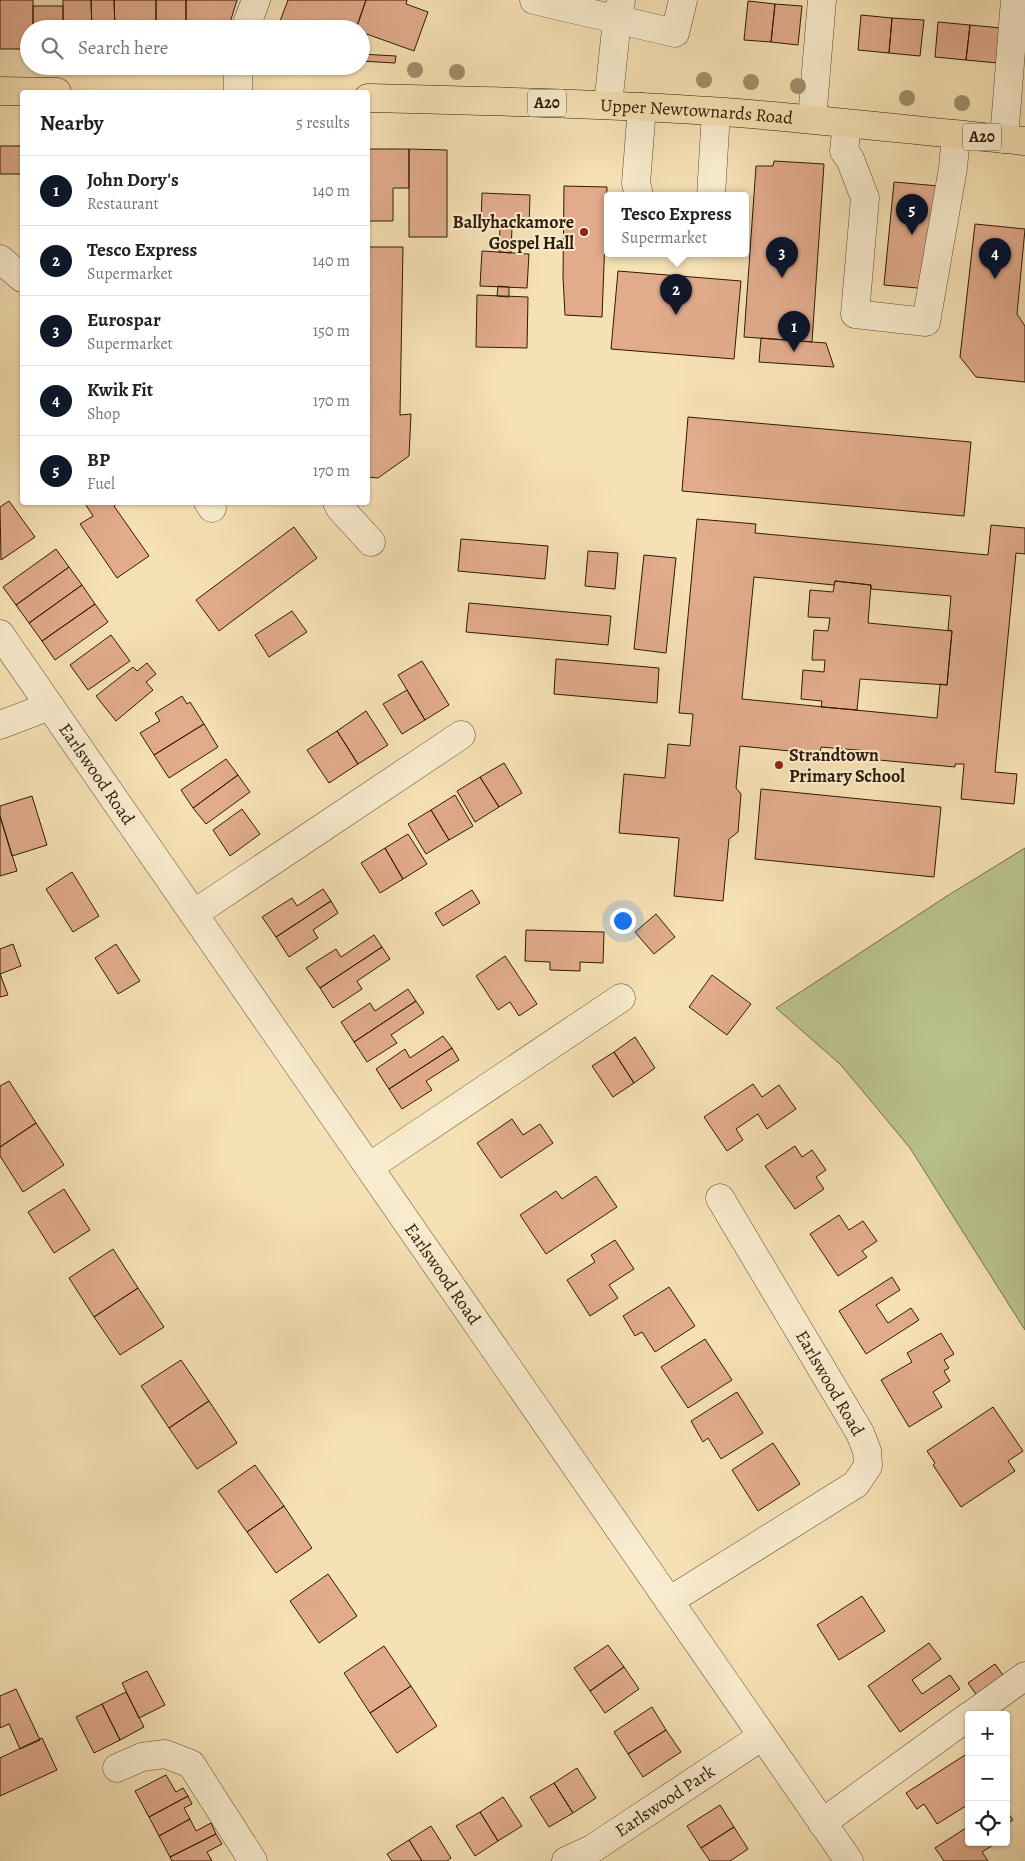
<!DOCTYPE html>
<meta charset="utf-8">
<style>
body{margin:0;font-family:Alegreya,serif;background:#f6f6f6;color:#222}
.controls{position:absolute;right:15px;bottom:15px;display:grid;overflow:hidden;border-radius:5px;box-shadow:0 1px 4px #0004}
.controls button{width:45px;height:45px;display:grid;place-items:center;padding:0;border:0;border-bottom:1px solid #e0e0e0;background:#fff;color:#222;font:25px sans-serif}
.you{position:absolute;left:622px;top:920px;width:18px;height:18px;margin:-12px;border:4px solid #fff;border-radius:50%;background:#1a73e8;box-shadow:0 0 0 8px #1a73e833}
.badge{display:grid;place-items:center;width:32px;height:32px;border-radius:50%;background:#111827;color:#fff;font-size:16px;font-weight:700}
.pin{position:absolute;translate:-50% -41px;filter:drop-shadow(0 1px 2px #0008)}
.pin::after{content:'';position:absolute;top:26px;width:18px;height:15px;background:inherit;clip-path:polygon(0 0,100% 0,50% 100%)}
.popup{position:absolute;left:604px;top:192px;width:145px;height:65px;box-sizing:border-box;display:grid;place-content:center;border-radius:5px;background:#fff;filter:drop-shadow(0 1px 4px #0005);font-size:16px;white-space:nowrap;color:#767676}
.popup b{font-size:19px;color:#222}
.popup::after{content:'';position:absolute;left:50%;top:100%;margin-left:-10px;border:10px solid transparent;border-top-color:#fff}
.list{margin:0;padding:0;list-style:none}
h2{display:flex;justify-content:space-between;align-items:center;height:65px;margin:0;padding:0 20px;font-size:21px}
h2 small{font-size:16px;font-weight:400;color:#767676}
.list li{display:grid;grid-template-columns:32px 1fr auto;gap:15px;align-items:center;box-sizing:border-box;height:70px;padding:0 20px;border-top:1px solid #e0e0e0}
.list b{display:block;font-size:19px;white-space:nowrap}
.list p{margin:0;font-size:16px;white-space:nowrap;color:#767676}
.list em{font-size:16px;font-style:normal;color:#767676}
.icon{flex:none;width:28px;height:28px;fill:none;stroke:currentColor;stroke-width:2;stroke-linecap:round;stroke-linejoin:round}
.map{position:relative;flex:none;width:1025px;height:1861px;overflow:hidden}
.search{position:absolute;background:#fff;box-shadow:0 1px 4px #0004;left:20px;top:20px;width:350px;height:55px;display:flex;align-items:center;gap:12px;box-sizing:border-box;padding:0 18px;border-radius:28px;color:#767676;font-size:19px}
.panel{position:absolute;background:#fff;box-shadow:0 1px 4px #0004;left:20px;top:90px;width:350px;height:415px;border-radius:5px}
.map>svg:first-child{display:block}
.green{fill:#bac38f;stroke:#746e4a}
.building{fill:#e1ab8c;stroke:#2d1a06;fill-rule:evenodd}
.lines{fill:none;stroke-linecap:round;stroke-linejoin:round}
.minor-casing{stroke:#5f4c32;stroke-width:29}
.major-casing{stroke:#2d1a06;stroke-width:29}
.minor{stroke:#f9ecce;stroke-width:28}
.major{stroke:#f6e1b4;stroke-width:28}
.tree{fill:#9f906b}
.poi-dot{fill:#8f2418;stroke:#f9ecce;stroke-width:2}
.labels{text-anchor:middle;dominant-baseline:central;stroke-width:4;stroke-linejoin:round;paint-order:stroke}
.shield{fill:#f9ecce;stroke:#6a5942;stroke-width:1}
.shield-label{font-size:16px;font-weight:bold;fill:#2d1a06}
.street-label{font-size:18px;fill:#2d1a06;stroke:#f9ecce}
.poi-label{font-size:18px;font-weight:bold;fill:#2d1a06;stroke:#f9ecce;text-anchor:end}
</style>
<div class="map">
<svg width="1025" height="1861" viewBox="0 0 1025 1861">
<rect width="100%" height="100%" fill="#f6e1b4"/>
<filter id="stains"><feTurbulence type="fractalNoise" baseFrequency=".004" numOctaves="4"/><feColorMatrix values="0 0 0 0 .2 0 0 0 0 .09 0 0 0 0 .02 0 0 0 .5 -.17"/></filter>
<radialGradient id="worn" r=".72"><stop offset=".6" stop-color="#630" stop-opacity="0"/><stop offset="1" stop-color="#630" stop-opacity=".3"/></radialGradient>
<path class="green" d="M1025 848V1330L910 1148 841 1065 776 1008 947 896Z"/>
<path class="building" d="M0 0H33V29H29V49H0Z
M63 0H91L92 29H63Z
M91 0H114L115 29H92Z
M114 0H156V29H115Z
M156 0H186V29H156Z
M186 0H237L228 29H186Z
M288 0H366L356 29H277Z
M366 0H407L406 4 428 12 414 51 361 32V29H356Z
M748 1 775 4 771 42 744 40Z
M775 4 802 6 798 45 771 42Z
M33 6H63V29H33Z
M861 15 892 18 889 53 858 50Z
M892 18 924 20 920 56 889 53Z
M938 22 970 25 966 60 935 57Z
M970 25 1001 28 998 63 966 60Z
M361 54 396 56 395 63 361 61Z
M0 146H22V174H0Z
M368 149H409V188H393V221H368Z
M409 149 447 150V237H409Z
M774 161 824 164 812 342 744 337 756 166H773Z
M894 182 939 186 929 289 884 285Z
M564 186 607 187 602 317 565 315 563 277Z
M482 193 530 195 529 228 481 226Z
M975 224 1025 229 1017 314 1025 326V382L976 377 960 357Z
M500 227H512L511 253 499 252Z
M368 247H403L400 415 411 414 409 456 378 478 368 477Z
M482 251 529 254 527 288 480 286Z
M618 271 741 281 734 359 611 349Z
M498 286 509 287V297L497 296Z
M477 295 528 297 527 348 476 347Z
M761 338 826 343 834 367 759 362Z
M688 417 971 442 964 516 682 491Z
M9 501 35 537 1 560 0 507Z
M84 502H119L114 506 149 556 117 578 80 524 93 516Z
M697 519 756 524 755 533 988 555 991 525 1025 528V554L1016 553 995 772 1017 774 1014 804 961 799 964 764H955V767L868 759 869 751 821 747 820 754 740 746 736 788 741 794 738 832 729 839 723 901 674 896 679 838 619 833 624 774 665 778 668 744 690 746 693 714 679 713ZM754 577 834 585 835 581 871 585V589L951 596 948 630 952 631 947 685 940 684 937 718 742 699Z
M294 527 317 558 219 631 196 600Z
M461 539 548 546 545 579 458 571Z
M56 549 69 567 16 605 3 587Z
M588 551 618 553 615 589 585 586Z
M644 555 676 558 666 653 634 649Z
M69 567 82 585 29 623 16 605Z
M835 581 871 585 868 623 952 631 947 685 860 679 857 710 821 707 822 701 801 699 803 670 824 672 825 660H812L814 630 828 631 830 618 808 617 810 590 833 592Z
M82 585 95 604 42 641 29 623Z
M469 603 611 616 608 645 466 632Z
M95 604 108 622 55 660 42 641Z
M292 611 307 632 269 657 255 635Z
M111 635 130 661 88 690 70 665Z
M556 659 659 668 657 703 554 694Z
M422 661 449 705 425 720 398 675Z
M147 663 156 674 146 682 153 690 116 721 96 696 133 667 137 671Z
M407 690 425 720 402 734 383 704Z
M182 696 187 704 190 702 204 724 154 755 140 733 160 721 155 713Z
M366 711 388 745 358 764 337 731Z
M204 724 218 747 169 778 154 755Z
M337 731 358 764 329 783 307 750Z
M226 759 238 775 193 808 181 790Z
M504 763 522 793 499 807 480 777Z
M238 775 250 792 206 824 193 808Z
M480 777 499 807 475 822 457 791Z
M761 789 941 807 934 877 755 859Z
M455 795 473 826 449 840 431 810Z
M32 796 47 845 12 856 0 816V806Z
M242 809 260 834 230 856 213 830Z
M431 810 449 840 426 854 408 824Z
M0 816 17 871 0 876Z
M408 834 427 864 403 879 385 848Z
M385 848 403 879 380 893 361 863Z
M72 872 99 916 73 932 46 889Z
M323 889 331 901 276 937 262 917 292 898 297 906Z
M472 890 480 903 443 926 435 913Z
M331 901 338 913 313 930 318 938 289 957 276 937Z
M656 914 675 937 654 954 635 932Z
M526 930 604 932 603 963 580 962V971L550 970V962L525 961Z
M374 935 382 947 320 988 306 968 336 949 341 957Z
M13 944 21 966 0 974 8 995 0 997V949Z
M116 944 140 981 118 994 95 958Z
M382 947 390 959 357 981 362 989 333 1008 320 988Z
M505 956 537 1004 519 1016 510 1002 498 1010 476 976Z
M712 975 751 1004 727 1035 689 1007Z
M408 989 416 1001 354 1042 341 1022 370 1003 375 1011Z
M416 1001 424 1013 391 1035 397 1043 367 1062 354 1042Z
M443 1036 452 1048 389 1089 376 1069 405 1049 410 1058Z
M635 1037 655 1068 634 1083 614 1052Z
M452 1048 459 1060 426 1081 432 1090 402 1109 389 1089Z
M614 1052 634 1083 613 1097 592 1066Z
M9 1081 36 1123 0 1147V1086Z
M753 1084 762 1097 779 1085 796 1109 767 1129 758 1114 736 1129 743 1140 727 1151 704 1117Z
M512 1119 523 1135 540 1124 553 1143 501 1178 477 1143Z
M36 1123 64 1165 23 1192 0 1156V1147Z
M795 1146 802 1157 812 1150 826 1170 816 1177 824 1189 795 1209 765 1166Z
M596 1176 617 1207 546 1254 520 1215 556 1191 562 1199Z
M64 1189 90 1230 54 1253 28 1212Z
M839 1215 849 1230 863 1221 877 1241 862 1251 867 1257 838 1276 810 1234Z
M615 1240 634 1269 609 1285 618 1298 590 1316 567 1280 595 1262 591 1255Z
M113 1249 138 1288 94 1317 69 1278Z
M892 1277 900 1290 876 1305 888 1323 911 1308 919 1320 866 1354 839 1311Z
M669 1287 695 1326 655 1352 642 1332 635 1336 623 1316Z
M138 1288 164 1327 120 1355 94 1317Z
M941 1333 954 1354 944 1360 949 1368 944 1371 950 1381 933 1392 942 1407 909 1427 881 1380 912 1362 907 1353Z
M705 1339 732 1380 688 1408 661 1367Z
M181 1360 209 1401 169 1428 141 1386Z
M737 1392 763 1433 721 1459 708 1438 703 1442 691 1421Z
M209 1401 237 1443 197 1469 169 1428Z
M993 1407 1023 1451 1008 1461 1015 1471 961 1507 933 1465 935 1463 927 1451Z
M773 1443 800 1484 758 1511 732 1470Z
M255 1465 284 1506 247 1532 218 1491Z
M284 1506 312 1548 276 1573 247 1532Z
M328 1574 357 1616 319 1643 290 1601Z
M862 1596 885 1631 839 1660 817 1625Z
M929 1643 941 1659 912 1680 922 1694 950 1675 960 1689 900 1732 868 1686Z
M608 1645 624 1667 590 1691 574 1668Z
M384 1646 411 1686 370 1713 344 1673Z
M995 1664 1005 1678 978 1697 968 1683Z
M624 1667 639 1689 605 1713 590 1691Z
M147 1671 165 1705 139 1718 122 1683Z
M411 1686 437 1726 397 1753 370 1713Z
M16 1689 40 1740 20 1749 9 1724 0 1728V1696Z
M126 1692 144 1727 120 1740 102 1704Z
M102 1704 120 1740 94 1753 76 1717Z
M652 1707 666 1730 628 1754 614 1732Z
M666 1730 681 1752 643 1777 628 1754Z
M42 1738 57 1770 0 1796V1758Z
M965 1755 969 1761V1804L937 1824 924 1804 917 1809 906 1793Z
M577 1768 596 1798 573 1813 554 1783Z
M166 1775 176 1792 183 1788 188 1796 149 1817 135 1791Z
M554 1783 573 1813 549 1827 530 1797Z
M188 1796 192 1804 184 1808 190 1819 159 1836 149 1817Z
M503 1797 522 1826 498 1841 480 1812Z
M720 1805 734 1827 701 1848 687 1826Z
M1006 1810 1013 1820 1006 1824Z
M480 1812 498 1841 475 1856 456 1826Z
M190 1819 196 1831 211 1823 216 1834 170 1857 159 1836Z
M431 1826 451 1858 447 1861H422L409 1840Z
M969 1826V1842H998L982 1852 988 1861H944L935 1848Z
M734 1827 748 1849 730 1861H710L701 1848Z
M216 1834 222 1844 207 1852 212 1861H172L170 1857Z
M409 1840 422 1861H392L387 1854Z"/>
<g class="lines">
<g class="minor-casing">
<g id="minor">
<path d="M534 0 675 33 683 0"/>
<path d="M245 29 256 0"/>
<path d="M238 66V92"/>
<path d="M608 105 617 20 621 0"/>
<path d="M812 119 822 0"/>
<path d="M847 124 844 151 850 159 865 198 855 314 926 322 953 168 956 135"/>
<path d="M1004 139 1015 0"/>
<path d="M639 196 636 183 642 107"/>
<path d="M711 196 716 112"/>
<path d="M0 259 22 278"/>
<path d="M208 502 212 508"/>
<path d="M337 502 340 508 371 542"/>
<path id="s1" d="M0 634 849 1861"/>
<path d="M0 725 50 706"/>
<path d="M195 913 461 735"/>
<path d="M369 1167 621 998"/>
<path d="M669 1601 856 1484 868 1466 867 1451 860 1433 720 1198"/>
<path d="M971 1715 1025 1676"/>
<path d="M117 1768 142 1757 165 1754 191 1764 253 1861"/>
<path d="M822 1823 969 1716"/>
<path id="s2" d="M566 1861 592 1849 761 1737"/>
</g>
</g>
<g class="major-casing">
<g id="major">
<path d="M0 91 57 92"/>
<path id="s3" d="M368 98C491 101 615 104 738 113 834 121 930 132 1025 141"/>
</g>
</g>
<use href="#minor" class="minor"/>
<use href="#major" class="major"/>
</g>
<g class="tree">
<circle cx="415" cy="70" r="8"/>
<circle cx="457" cy="72" r="8"/>
<circle cx="704" cy="80" r="8"/>
<circle cx="751" cy="82" r="8"/>
<circle cx="798" cy="86" r="8"/>
<circle cx="907" cy="98" r="8"/>
<circle cx="962" cy="103" r="8"/>
</g>
<g class="poi-dot">
<circle cx="584" cy="232" r="5"/>
<circle cx="779" cy="765" r="5"/>
</g>
<g class="labels">
<g class="shield">
<rect x="528" y="89.5" width="38" height="27" rx="4"/>
<rect x="963" y="123.5" width="38" height="27" rx="4"/>
</g>
<g class="shield-label">
<text x="547" y="103">A20</text>
<text x="982" y="137">A20</text>
</g>
<g class="street-label">
<text stroke="none"><textPath href="#s3" startOffset="329">Upper Newtownards Road</textPath></text>
<text stroke="none"><textPath href="#s1" startOffset="170">Earlswood Road</textPath></text>
<text stroke="none"><textPath href="#s1" startOffset="778">Earlswood Road</textPath></text>
<text transform="translate(830 1383) rotate(60)">Earlswood Road</text>
<text stroke="none"><textPath href="#s2" startOffset="116">Earlswood Park</textPath></text>
</g>
<g class="poi-label">
<text x="574" y="222">Ballyhackamore<tspan x="574" dy="21">Gospel Hall</tspan></text>
<text x="789" y="755" text-anchor="start">Strandtown<tspan x="789" dy="21">Primary School</tspan></text>
</g>
</g>
<rect width="100%" height="100%" filter="url(#stains)"/>
<rect width="100%" height="100%" fill="url(#worn)"/>
</svg>
<div class="controls">
<button>+</button>
<button>−</button>
<button><svg class="icon" aria-label="locate" viewBox="0 0 24 24"><circle cx="12" cy="12" r="6"/><path d="M12 2v4M12 18v4M2 12h4M18 12h4"/></svg></button>
</div>
<div class="you"></div>
<div class="pin badge" style="left:794px;top:352px">1</div>
<div class="pin badge" style="left:676px;top:315px">2</div>
<div class="popup"><b>Tesco Express</b>Supermarket</div>
<div class="pin badge" style="left:782px;top:278px">3</div>
<div class="pin badge" style="left:995px;top:279px">4</div>
<div class="pin badge" style="left:912px;top:235px">5</div>
<div class="search"><svg class="icon" aria-label="search" viewBox="0 0 24 24"><circle cx="10" cy="10" r="6"/><path d="M15 15l6 6"/></svg>Search here</div>
<section class="panel">
<h2>Nearby<small>5 results</small></h2>
<ul class="list">
<li><span class="badge">1</span><div><b>John Dory's</b><p>Restaurant</p></div><em>140 m</em></li>
<li><span class="badge">2</span><div><b>Tesco Express</b><p>Supermarket</p></div><em>140 m</em></li>
<li><span class="badge">3</span><div><b>Eurospar</b><p>Supermarket</p></div><em>150 m</em></li>
<li><span class="badge">4</span><div><b>Kwik Fit</b><p>Shop</p></div><em>170 m</em></li>
<li><span class="badge">5</span><div><b>BP</b><p>Fuel</p></div><em>170 m</em></li>
</ul>
</section>
</div>
